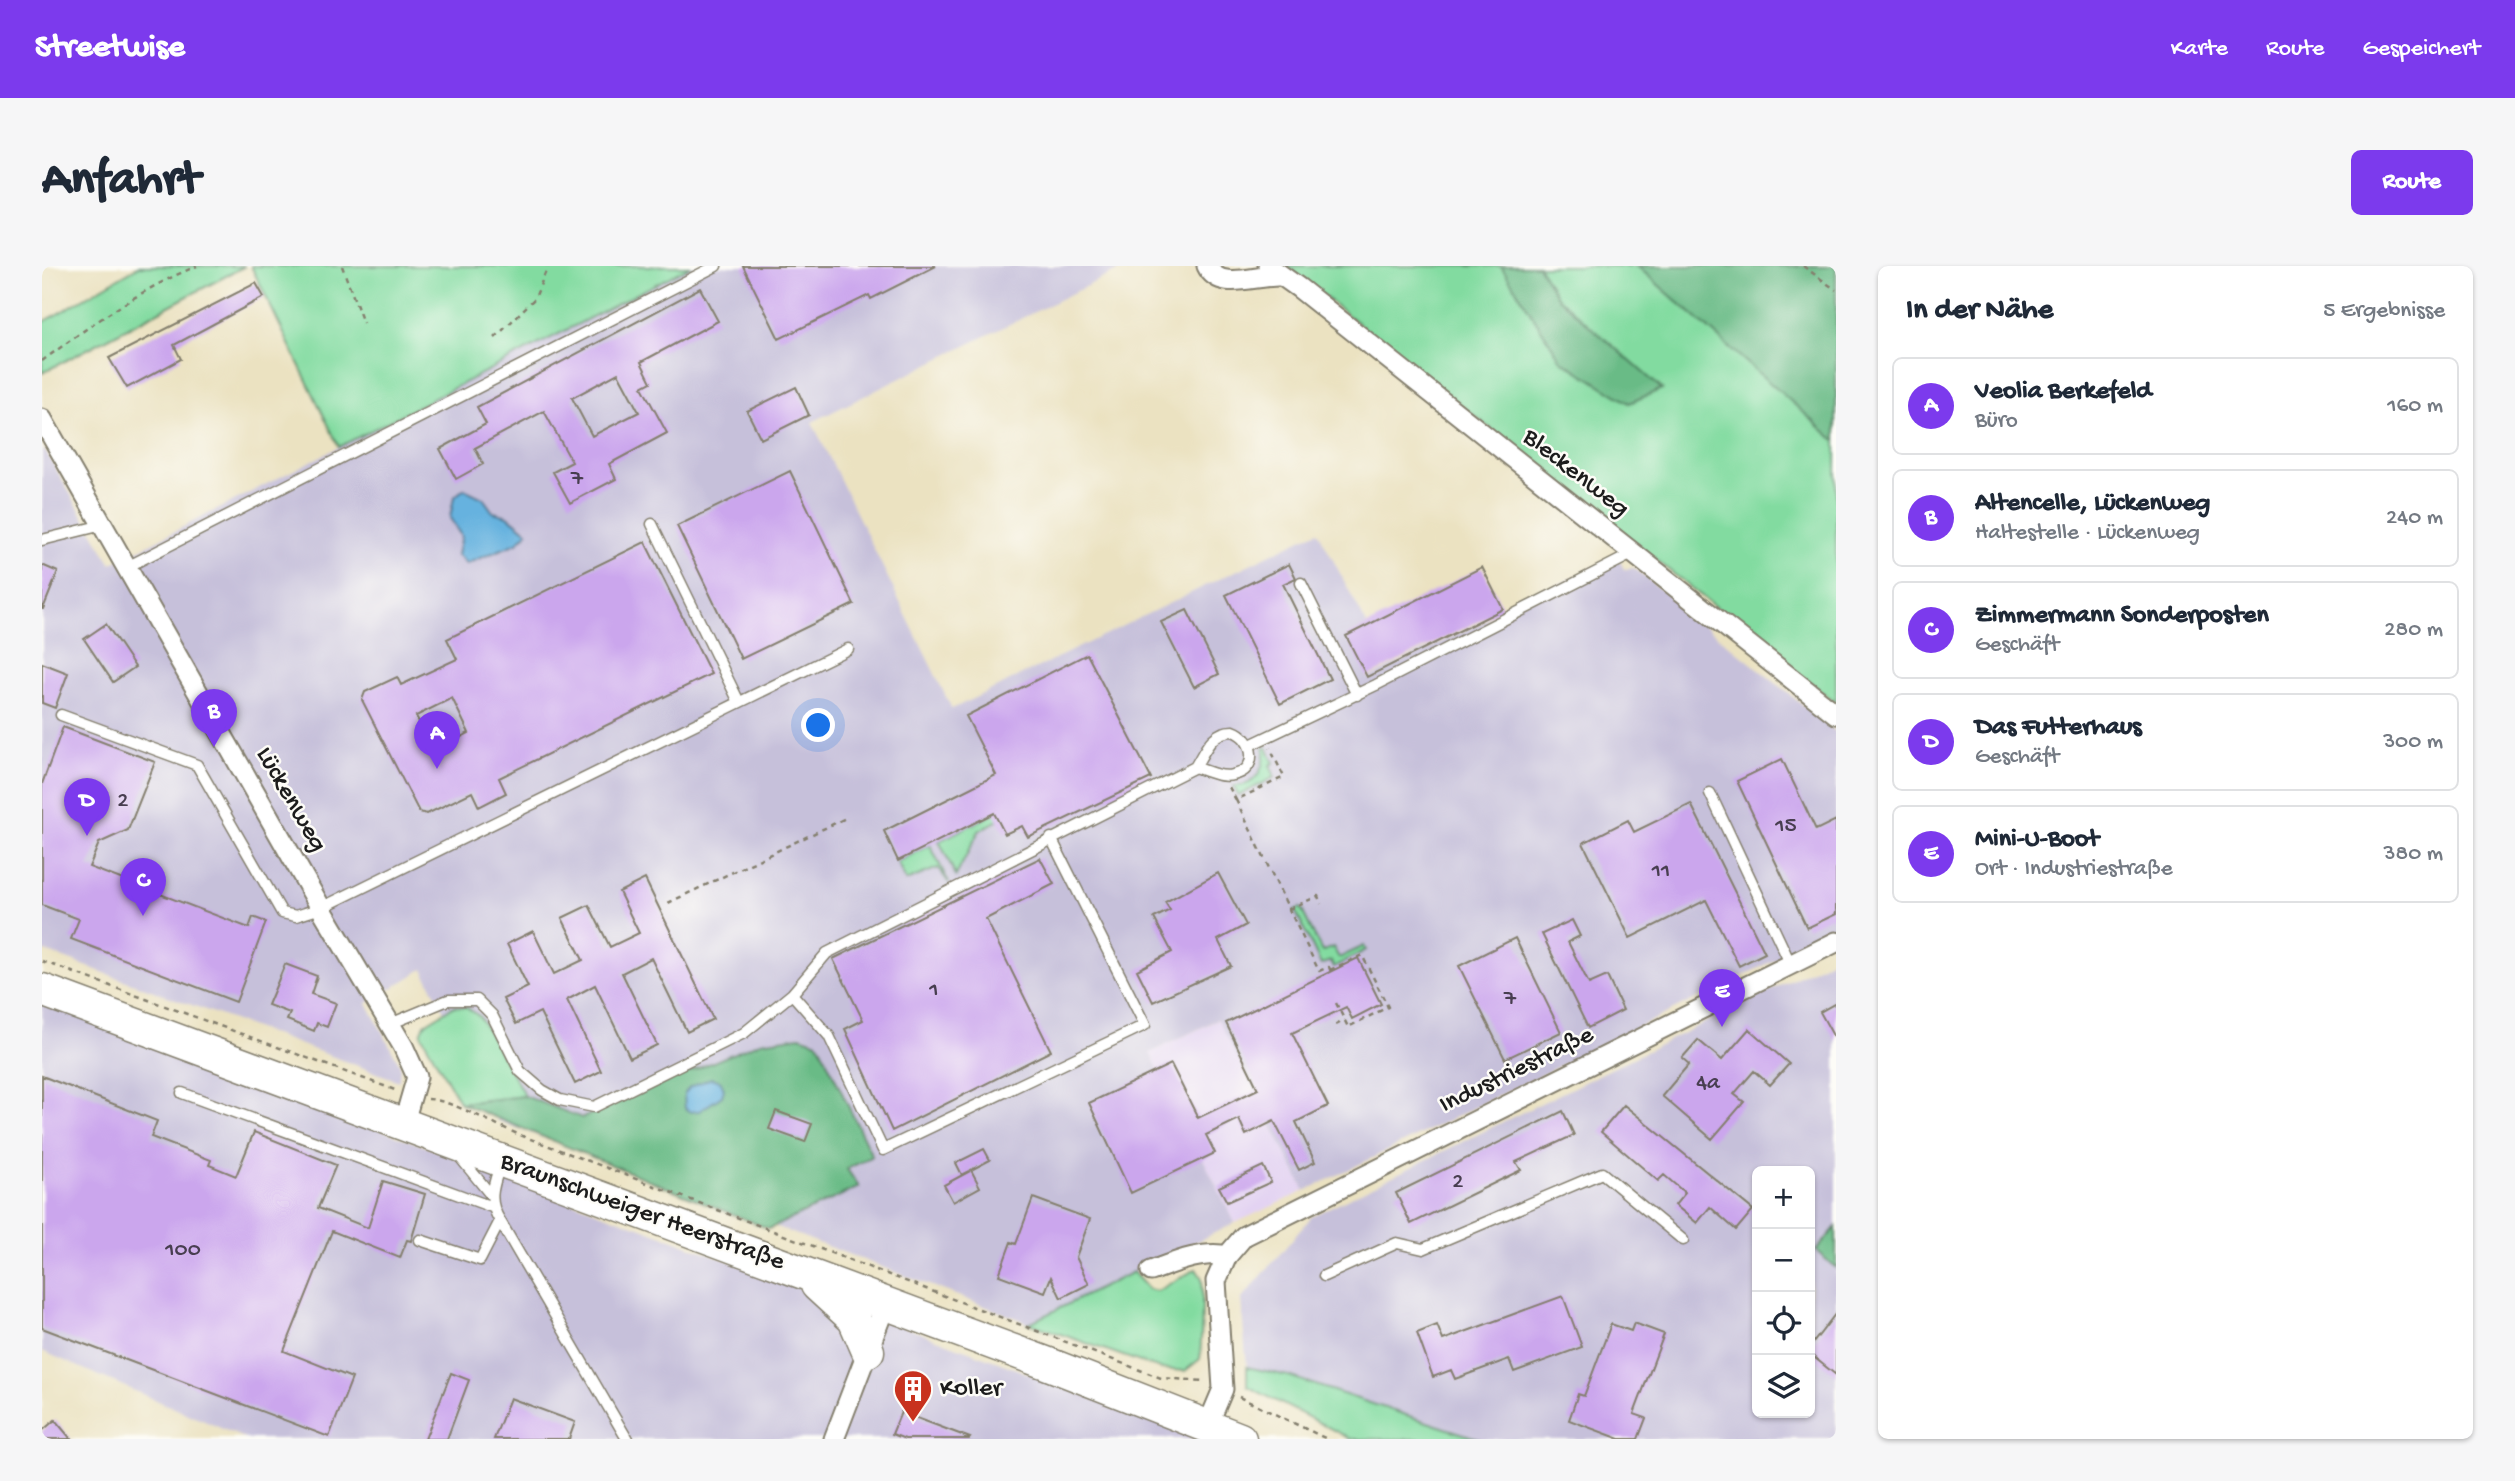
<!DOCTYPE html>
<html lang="de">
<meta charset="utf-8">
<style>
body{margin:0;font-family:"Gochi Hand",sans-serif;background:#f6f6f7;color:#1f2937}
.controls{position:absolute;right:21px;bottom:21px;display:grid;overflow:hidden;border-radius:10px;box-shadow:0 2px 5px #0004}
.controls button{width:63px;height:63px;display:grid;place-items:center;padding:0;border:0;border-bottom:2px solid #e0e1e3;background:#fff;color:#1f2937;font:35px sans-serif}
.you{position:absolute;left:777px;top:460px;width:24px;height:24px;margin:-18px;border:5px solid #fff;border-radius:50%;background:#1a73e8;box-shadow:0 0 0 10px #1a73e833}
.badge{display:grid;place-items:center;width:46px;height:46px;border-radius:50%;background:#7c3aed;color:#fff;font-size:23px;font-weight:700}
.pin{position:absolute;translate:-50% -58px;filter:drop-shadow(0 2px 4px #0008)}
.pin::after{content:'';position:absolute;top:37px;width:24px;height:21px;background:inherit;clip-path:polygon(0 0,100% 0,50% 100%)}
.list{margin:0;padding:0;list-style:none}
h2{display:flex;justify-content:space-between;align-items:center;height:91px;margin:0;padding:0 28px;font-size:30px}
h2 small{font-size:23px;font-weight:400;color:#747a83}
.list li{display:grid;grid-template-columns:46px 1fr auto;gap:21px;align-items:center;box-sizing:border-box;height:98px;margin:0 14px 14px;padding:0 14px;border:2px solid #e0e1e3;border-radius:10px}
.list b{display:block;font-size:26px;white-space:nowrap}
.list p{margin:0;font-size:23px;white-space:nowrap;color:#747a83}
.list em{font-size:23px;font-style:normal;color:#747a83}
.icon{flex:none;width:38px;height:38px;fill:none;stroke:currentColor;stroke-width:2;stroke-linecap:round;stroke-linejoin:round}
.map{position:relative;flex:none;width:1794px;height:1173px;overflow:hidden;border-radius:10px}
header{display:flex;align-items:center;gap:42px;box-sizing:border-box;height:98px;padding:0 35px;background:#7c3aed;color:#fff}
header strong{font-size:33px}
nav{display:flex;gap:38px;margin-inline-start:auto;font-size:24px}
.intro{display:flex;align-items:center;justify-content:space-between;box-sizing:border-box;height:168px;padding:0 42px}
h1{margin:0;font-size:49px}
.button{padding:18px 32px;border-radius:10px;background:#7c3aed;color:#fff;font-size:24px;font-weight:700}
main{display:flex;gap:42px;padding:0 42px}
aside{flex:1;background:#fff;border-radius:10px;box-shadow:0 2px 5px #0004}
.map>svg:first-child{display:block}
.built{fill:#e3d3f2}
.industrial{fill:#c6c0da;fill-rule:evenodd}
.green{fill:#82dba0;stroke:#4f7c5e;stroke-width:2}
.forest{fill:#69bb86;stroke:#426c51;stroke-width:2}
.water{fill:#66b2df;stroke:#41677e;stroke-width:2}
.building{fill:#cba6ed;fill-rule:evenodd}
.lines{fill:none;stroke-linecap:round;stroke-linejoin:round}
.lane-casing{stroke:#847f6e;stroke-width:13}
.street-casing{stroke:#847f6e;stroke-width:23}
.primary-casing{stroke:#847f6e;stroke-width:35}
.path{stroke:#847f6e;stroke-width:2.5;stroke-dasharray:5 5;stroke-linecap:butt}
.lane{stroke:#fff;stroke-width:10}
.street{stroke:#fff;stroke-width:19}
.primary{stroke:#fff;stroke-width:32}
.labels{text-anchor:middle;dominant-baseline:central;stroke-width:5;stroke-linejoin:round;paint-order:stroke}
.number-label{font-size:23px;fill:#483e50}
.street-label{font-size:26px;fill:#1c1c1c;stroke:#fdfcf7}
.poi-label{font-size:26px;fill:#1c1c1c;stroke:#fdfcf7;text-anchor:start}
</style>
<header>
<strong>Streetwise</strong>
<nav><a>Karte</a><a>Route</a><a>Gespeichert</a></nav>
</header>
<div class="intro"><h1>Anfahrt</h1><a class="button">Route</a></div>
<main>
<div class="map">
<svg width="1794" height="1173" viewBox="0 0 1794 1173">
<rect width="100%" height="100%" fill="#fdfcf7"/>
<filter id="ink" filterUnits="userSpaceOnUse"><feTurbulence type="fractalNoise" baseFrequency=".0143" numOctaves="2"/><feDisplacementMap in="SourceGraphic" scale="14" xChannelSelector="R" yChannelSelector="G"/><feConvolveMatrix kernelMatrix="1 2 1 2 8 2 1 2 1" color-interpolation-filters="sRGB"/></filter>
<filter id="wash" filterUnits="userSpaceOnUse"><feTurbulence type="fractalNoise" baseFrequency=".00686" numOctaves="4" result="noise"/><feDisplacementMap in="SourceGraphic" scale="28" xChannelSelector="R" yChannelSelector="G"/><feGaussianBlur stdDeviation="1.57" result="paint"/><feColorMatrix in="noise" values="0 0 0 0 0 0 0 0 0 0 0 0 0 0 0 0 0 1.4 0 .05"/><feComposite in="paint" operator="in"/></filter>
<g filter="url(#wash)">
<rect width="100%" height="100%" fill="#ebe2c1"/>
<path class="built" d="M1177 753 1263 925 1193 957 1108 787Z"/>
<path class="industrial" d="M649 0H1085L770 156 910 443 1276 265 1325 359 1304 370 1326 412 1575 290 1582 303 1592 302 1794 466V664L1263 925 1176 753 1108 787 1193 957 987 1057 456 855 381 703 325 737 358 799 357 815 0 684V179L69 298Z
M1794 692V961L1774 985 1794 1002V1173H1437L1246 1110 1205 1101 1199 1034 1270 950ZM1715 905H1768V1147H1715Z
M0 736 1160 1173H204L0 1085Z"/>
<path class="green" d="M97 0H203L0 107V57Z
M209 0H649L297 181Z
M1244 0H1459L1587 137 1619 123 1516 32 1496 0H1595L1794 175V437Z
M1225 481 1232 497 1228 499 1233 511 1196 530 1192 520C1214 521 1223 502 1222 482Z
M969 539 972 545 937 565 914 610 897 575Z
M888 579 907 617 896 602 864 615 855 596Z
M1259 642 1280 686 1291 681 1297 692 1322 680 1324 684 1292 701 1289 695 1279 699 1253 644Z
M412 740 424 741 437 750 483 830 418 837 379 768 383 758Z
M1154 1003C1156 1007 1159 1009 1160 1013 1161 1017 1159 1084 1158 1093L1143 1105 1118 1103 987 1057 1091 1006 1106 1023 1115 1025Z
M1205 1101 1246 1110 1437 1173H1309L1205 1120Z"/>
<path class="forest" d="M1459 0H1496L1516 32 1620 123 1587 137 1519 94Z
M1595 0H1794V175Z
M758 770 776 776 830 890 805 903 817 921 727 963 418 837 483 830 540 852 718 776Z
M1794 961V1002L1774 985Z"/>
<path class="water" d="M422 223 441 232 451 246 466 250 486 266 475 277 424 298 415 289 419 270 408 252 412 231Z
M669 812 679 815 682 823 680 830 657 845 648 846 643 842 642 828 648 821Z"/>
<g id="blocks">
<path class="building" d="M701 0H894L829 33 827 29 737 73Z
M214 17 222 31 132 79 139 93 85 122 67 92Z
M658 22 676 55 599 96 609 116 600 121 625 167 567 198 574 213 528 237 511 206 530 196 502 145 433 182 441 198 414 213 398 183 444 158 435 141ZM576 107 597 146 550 170 530 132Z
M754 121 767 149 719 173 705 145Z
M748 205 812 338 699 393 635 260Z
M603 276 669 408 457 512 464 527 437 541 430 526 385 548 377 546 320 434 323 426 355 411 359 419 415 393 405 373ZM410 432 427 467 391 485 374 450Z
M1247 298 1254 312 1241 318 1288 413 1238 438 1184 329Z
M0 299 16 306 1 343H0Z
M1440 301 1461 343 1325 411 1304 370Z
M1145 344 1177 408 1152 421 1119 356Z
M64 358 93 401 71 416 42 373Z
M1045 388 1109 512 986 571 980 560 963 568 952 547 856 595 842 565 954 509 924 450Z
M0 397 26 407 13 442 0 437Z
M21 461 113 496 86 564 57 577 47 601 207 662 211 651 224 656 194 736 29 673 37 653 0 639V518Z
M1740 493 1774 564 1794 554V648L1765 662 1695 515Z
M1649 538 1723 687 1697 700 1664 634 1588 672 1541 577 1586 554 1592 566Z
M998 592 1012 618 944 653 1009 785 850 865 803 763 821 754 791 693Z
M1176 607 1204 659 1176 674 1189 700 1111 736 1095 704 1130 686 1112 652 1128 644 1123 636Z
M603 613 671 753 645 766 609 692 580 707 615 779 588 792 553 719 525 734 559 805 533 818 498 746 474 758 461 733 486 721 465 678 491 665 512 708 541 694 520 652 547 639 568 681 597 667 577 626Z
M1530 654 1538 670 1526 676 1547 718 1565 710 1581 744 1546 762 1500 668Z
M1473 672 1519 766 1463 793 1417 700Z
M1316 692 1339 738 1310 753 1304 741 1250 767 1286 840 1254 856 1273 896 1257 904 1232 855 1204 869 1197 853 1164 869 1173 887 1089 927 1047 837 1129 798 1156 852 1216 823 1184 757Z
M243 698 275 710 269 728 294 737 285 761 275 757 272 765 245 754 248 747 226 739Z
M1794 737V775L1778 746Z
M1707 763 1747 798 1728 819 1712 805 1692 828 1702 836 1670 873 1620 830 1647 798 1640 792 1656 774 1680 794Z
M0 810 115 855 109 871 169 894 167 899 194 910 212 866 294 899 276 942 326 962 341 915 383 928 369 975 365 974 358 992 290 965 242 1085 310 1112 287 1171 0 1062Z
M1582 839 1711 944 1694 964 1668 941 1655 957 1633 939 1643 927 1622 909 1616 915 1559 866Z
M734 845 770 858 763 876 727 863Z
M1521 845 1532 869 1474 896 1479 904 1369 958 1354 927Z
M942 883 948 894 929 904 938 921 911 936 902 919 928 905 920 909 914 897Z
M1221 900 1229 916 1185 936 1177 921Z
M991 932 1048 953 1034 991 1047 1018 1019 1032 1009 1011 1003 1026 957 1009 969 976 974 978Z
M1521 1030 1540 1081 1472 1106 1467 1093 1413 1113 1409 1104 1391 1111 1375 1067 1395 1059 1401 1074Z
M1794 1047V1109L1768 1088V1081Z
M1592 1057 1622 1068 1592 1148 1604 1152 1596 1173H1578L1527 1154 1536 1128 1542 1130 1569 1058 1589 1065Z
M409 1107 427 1114 405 1173H383Z
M468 1132 533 1156 527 1173H452Z
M859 1146 928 1172 927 1173H863L850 1168Z
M13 1154 29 1173H0V1165Z"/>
</g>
</g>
<g filter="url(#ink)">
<use href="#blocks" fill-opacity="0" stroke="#847f6e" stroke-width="2"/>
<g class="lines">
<g class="lane-casing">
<path id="lane" d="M610 258 697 436
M0 274 61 259
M85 301 674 0
M1259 317 1315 429
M19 449 155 499 240 647 254 650 279 642 806 383
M1191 465C1212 472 1218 504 1191 509 1179 512 1164 505 1153 501 1163 485 1169 465 1191 465Z
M1208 479 1334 419 1592 287
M1668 527 1749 699
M750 728 787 770 841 884 1103 759 1009 572
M348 758 406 734H435L450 749 478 805 500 824 518 834 552 841 702 767 750 728 785 687 1153 501
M140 827 450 941
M417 890 448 928
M458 955 585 1173
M378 974 438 994 458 955C445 934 451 921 458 899
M1282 1010 1355 977 1381 983 1560 907 1641 974"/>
</g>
<g class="street-casing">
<path id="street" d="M1165 0C1178 27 1215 8 1239 10
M1226 0 1257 22 1794 448
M0 153 279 642 361 780 375 811 361 859
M1109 1005C1131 997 1162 984 1185 990
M1165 1161 1181 1123 1174 1015 1185 990 1202 970 1794 676
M792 1173 844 1037"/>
</g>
<g class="primary-casing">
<path id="primary" d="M0 724 1004 1097 1198 1173
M775 1019 812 1053 826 1085"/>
</g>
<path class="path" d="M300 0 321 57
M1761 0 1794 24
M453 72 493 32 506 0
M0 95C49 59 98 23 155 0
M1187 521 1194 534 1242 511 1228 482
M1194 534 1277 705 1287 701 1289 706
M626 637 806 551
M1247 643 1276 630 1279 638
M0 695 353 824
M1288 704 1320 689 1346 741 1306 761 1293 735
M1294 759 1303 754
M386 833C406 833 456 860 478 869L1119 1112 1162 1115
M1197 1131 1285 1173"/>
<use href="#lane" class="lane"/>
<use href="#street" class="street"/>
<use href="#primary" class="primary"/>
</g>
</g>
<defs>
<g id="building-pin" transform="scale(2.0125)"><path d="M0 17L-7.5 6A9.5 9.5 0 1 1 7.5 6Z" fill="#c8321e" stroke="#fdfcf7"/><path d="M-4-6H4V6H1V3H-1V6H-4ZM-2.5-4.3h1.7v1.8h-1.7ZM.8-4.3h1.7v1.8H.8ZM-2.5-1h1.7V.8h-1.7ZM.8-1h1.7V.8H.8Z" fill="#fff"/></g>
</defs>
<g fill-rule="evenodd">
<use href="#building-pin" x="871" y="1123"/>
</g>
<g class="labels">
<g class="number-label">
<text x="535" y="213">7</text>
<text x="81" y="535">2</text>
<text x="1744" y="560">15</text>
<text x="1619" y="605">11</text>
<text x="892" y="724">1</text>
<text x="1468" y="733">7</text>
<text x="1666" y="817">4a</text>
<text x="1416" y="916">2</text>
<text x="141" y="984">100</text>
</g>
<g class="street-label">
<text transform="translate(1533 208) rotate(38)">Bleckenweg</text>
<text transform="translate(248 534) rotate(60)">Lückenweg</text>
<text transform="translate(1475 805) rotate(-26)">Industriestraße</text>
<text transform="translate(600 947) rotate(20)">Braunschweiger Heerstraße</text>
</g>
<g class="poi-label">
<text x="898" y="1123">Koller</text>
</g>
</g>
</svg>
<div class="controls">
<button>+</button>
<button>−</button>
<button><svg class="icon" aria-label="locate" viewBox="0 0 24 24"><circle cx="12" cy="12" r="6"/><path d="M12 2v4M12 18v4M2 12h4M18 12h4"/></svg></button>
<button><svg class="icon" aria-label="layers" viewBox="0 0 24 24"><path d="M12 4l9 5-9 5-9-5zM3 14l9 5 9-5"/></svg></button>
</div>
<div class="you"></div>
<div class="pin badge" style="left:395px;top:503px">A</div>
<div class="pin badge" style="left:172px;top:481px">B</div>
<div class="pin badge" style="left:101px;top:650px">C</div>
<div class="pin badge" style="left:45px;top:570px">D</div>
<div class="pin badge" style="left:1680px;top:761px">E</div>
</div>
<aside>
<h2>In der Nähe<small>5 Ergebnisse</small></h2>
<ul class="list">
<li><span class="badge">A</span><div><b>Veolia Berkefeld</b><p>Büro</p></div><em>160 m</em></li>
<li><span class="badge">B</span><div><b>Altencelle, Lückenweg</b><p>Haltestelle · Lückenweg</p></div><em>240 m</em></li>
<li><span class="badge">C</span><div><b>Zimmermann Sonderposten</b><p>Geschäft</p></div><em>280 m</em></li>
<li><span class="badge">D</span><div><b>Das Futterhaus</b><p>Geschäft</p></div><em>300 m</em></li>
<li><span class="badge">E</span><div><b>Mini-U-Boot</b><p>Ort · Industriestraße</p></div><em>380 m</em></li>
</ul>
</aside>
</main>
